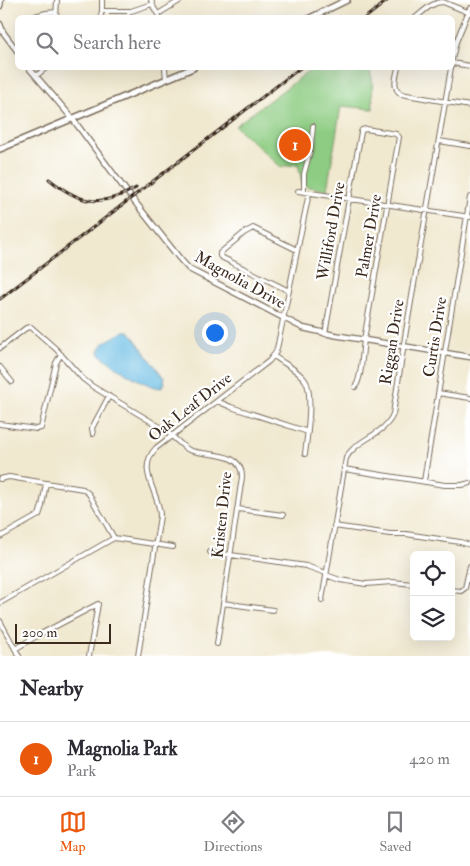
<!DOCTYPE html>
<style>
body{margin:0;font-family:"IM FELL Double Pica",serif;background:#f2f2f3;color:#2b2b33}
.controls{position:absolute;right:15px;bottom:15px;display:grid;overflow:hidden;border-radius:8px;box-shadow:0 5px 20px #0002}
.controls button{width:45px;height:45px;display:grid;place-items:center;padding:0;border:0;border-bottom:1px solid #e1e1e2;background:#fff;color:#2b2b33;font:25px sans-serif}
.scale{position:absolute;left:15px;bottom:12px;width:96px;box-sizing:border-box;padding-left:5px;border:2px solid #3b2a1e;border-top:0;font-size:14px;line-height:18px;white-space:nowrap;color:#3b2a1e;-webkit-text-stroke:4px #fff;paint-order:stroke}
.you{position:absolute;left:214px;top:332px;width:18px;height:18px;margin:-12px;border:4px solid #fff;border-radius:50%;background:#1a73e8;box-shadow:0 0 0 8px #1a73e833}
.badge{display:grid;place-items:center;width:32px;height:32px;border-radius:50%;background:#ea580c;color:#fff;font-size:16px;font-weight:700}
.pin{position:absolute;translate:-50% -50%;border:2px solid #fff;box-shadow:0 1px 5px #0006}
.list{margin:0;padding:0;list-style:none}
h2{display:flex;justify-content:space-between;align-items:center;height:65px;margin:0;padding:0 20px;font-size:21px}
h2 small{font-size:16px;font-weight:400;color:#7c7c81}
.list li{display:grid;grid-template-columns:32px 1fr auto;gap:15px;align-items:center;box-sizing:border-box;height:75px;padding:0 20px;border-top:1px solid #e1e1e2}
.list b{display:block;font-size:19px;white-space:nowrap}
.list p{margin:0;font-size:16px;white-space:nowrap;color:#7c7c81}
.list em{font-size:16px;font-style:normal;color:#7c7c81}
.icon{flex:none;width:28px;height:28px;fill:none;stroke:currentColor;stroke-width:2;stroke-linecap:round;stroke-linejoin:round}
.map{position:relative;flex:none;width:470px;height:656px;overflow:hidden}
.search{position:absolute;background:#fff;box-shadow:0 5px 20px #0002;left:15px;right:15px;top:15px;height:55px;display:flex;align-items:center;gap:12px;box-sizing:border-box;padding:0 18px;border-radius:8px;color:#7c7c81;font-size:19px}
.sheet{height:140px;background:#fff}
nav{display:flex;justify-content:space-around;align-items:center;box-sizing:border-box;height:70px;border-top:1px solid #e1e1e2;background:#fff;font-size:14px;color:#7c7c81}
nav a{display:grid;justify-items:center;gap:2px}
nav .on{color:#ea580c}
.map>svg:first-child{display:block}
.green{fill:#8dcc82;stroke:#647b50}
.water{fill:#67bce3;stroke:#517380}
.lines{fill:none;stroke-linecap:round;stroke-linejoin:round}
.minor-casing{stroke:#7a6c5c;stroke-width:6}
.tertiary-casing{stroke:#7a6c5c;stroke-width:7}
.secondary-casing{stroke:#7a6c5c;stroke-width:8}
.minor{stroke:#fff;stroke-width:4}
.tertiary{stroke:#fff;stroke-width:4.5}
.secondary{stroke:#fff;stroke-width:5}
.rail-casing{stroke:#3b2a1e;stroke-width:3}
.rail{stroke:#fff;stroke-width:1;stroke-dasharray:4;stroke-linecap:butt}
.labels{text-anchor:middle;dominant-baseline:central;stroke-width:4.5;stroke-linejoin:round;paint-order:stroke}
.street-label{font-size:16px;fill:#3b2a1e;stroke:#fff}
</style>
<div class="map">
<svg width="470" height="656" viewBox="0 0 470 656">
<rect width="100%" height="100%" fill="#fff"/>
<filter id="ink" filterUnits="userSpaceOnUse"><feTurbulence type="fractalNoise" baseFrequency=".02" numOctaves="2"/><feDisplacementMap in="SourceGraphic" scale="10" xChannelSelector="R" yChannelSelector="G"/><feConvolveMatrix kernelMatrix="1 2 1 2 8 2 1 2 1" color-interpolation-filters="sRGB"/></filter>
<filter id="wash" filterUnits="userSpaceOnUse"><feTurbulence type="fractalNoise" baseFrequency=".0096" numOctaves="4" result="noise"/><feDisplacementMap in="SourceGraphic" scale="20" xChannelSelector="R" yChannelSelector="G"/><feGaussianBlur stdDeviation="1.12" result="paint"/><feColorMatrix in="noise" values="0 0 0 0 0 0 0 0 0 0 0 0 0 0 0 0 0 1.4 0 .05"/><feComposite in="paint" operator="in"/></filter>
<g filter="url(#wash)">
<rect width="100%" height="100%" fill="#f0e8cf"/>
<path class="green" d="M313 68H369L372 78 373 109 341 106 327 190 303 186 298 164 281 167 235 126Z"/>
<path class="water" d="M124 331H129L164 378 165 383 161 388C143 386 115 366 100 355L99 350 105 342Z"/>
</g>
<g filter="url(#ink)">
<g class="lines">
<g class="minor-casing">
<path id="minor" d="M151 0 154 8 160 18
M102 11H131L152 4
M158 14 181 0
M35 16 46 13 56 12
M56 18 57 0
M100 18 102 11V0
M415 18C424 11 432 2 443 2L470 13
M452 59 456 42 470 8
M452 63 470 66
M165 68 166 79
M398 68C396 77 392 88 401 94L470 106
M36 76 46 68
M439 141 470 146
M298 191 470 217
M304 192V174L311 147 313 126
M289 291 223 258 220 256V253L244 233 253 228 297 250
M325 334 361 132 362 130 366 129 396 134 399 137 364 340C362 352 362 379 355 387
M0 348 26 328 31 327 56 349 83 379 92 386C116 401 141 415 165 430 173 436 180 445 189 450 207 457 242 450 242 477L217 644
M274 356C284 364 297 369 305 380 314 392 307 438 305 454
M0 367 12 382
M438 393 470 398
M217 401 231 407 308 432
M0 424 36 429 41 428 56 363 61 354
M93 434 92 428 109 396
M344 469 445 485H462L470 483
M0 479 9 477 83 489 89 494 114 538
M424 481 470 197
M238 509 283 515
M334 526 390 534H406L460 542 470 545
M0 537 39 515 42 506 46 483
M114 538 173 547
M210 552 306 566 326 573
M326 575 340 580 366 584 392 582 414 584
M451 590 461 591 465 588 470 566
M322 600 346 458C356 439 385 435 393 414L406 331 451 68
M0 603 114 538
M223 603 273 610
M0 621 19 656
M15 649 35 637 98 604
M89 656 98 604
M138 656 160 516C160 493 135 470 156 448L269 361 276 352 278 344 309 193"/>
</g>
<g class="tertiary-casing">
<path id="tertiary" d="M0 6 1 0
M0 24 3 32 18 52
M29 68 72 118 127 192 180 259 189 269 303 328 334 335 470 357"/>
</g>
<g class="secondary-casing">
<path id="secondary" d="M310 18 347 0
M0 149 193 68"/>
</g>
<use href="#minor" class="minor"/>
<use href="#tertiary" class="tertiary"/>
<use href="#secondary" class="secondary"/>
<g class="rail-casing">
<path id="rail" d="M365 18 388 0
M49 179C80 204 100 208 136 188
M0 299 300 68"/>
</g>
<use href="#rail" class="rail"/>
</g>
</g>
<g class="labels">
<g class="street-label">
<text transform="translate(331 231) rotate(-80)">Williford Drive</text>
<text transform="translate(369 236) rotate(-80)">Palmer Drive</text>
<text transform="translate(240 280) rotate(29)">Magnolia Drive</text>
<text transform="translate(435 337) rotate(-81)">Curtis Drive</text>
<text transform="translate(392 342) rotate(-81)">Riggan Drive</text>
<text transform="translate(190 407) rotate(-38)">Oak Leaf Drive</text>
<text transform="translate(222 515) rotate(-84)">Kristen Drive</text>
</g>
</g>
</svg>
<div class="controls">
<button><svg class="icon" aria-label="locate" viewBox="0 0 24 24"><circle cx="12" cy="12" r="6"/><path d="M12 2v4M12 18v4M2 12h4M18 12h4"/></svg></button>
<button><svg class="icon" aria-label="layers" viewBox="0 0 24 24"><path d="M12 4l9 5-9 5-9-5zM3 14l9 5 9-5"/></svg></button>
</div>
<div class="scale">200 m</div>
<div class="you"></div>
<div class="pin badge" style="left:295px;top:145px">1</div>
<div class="search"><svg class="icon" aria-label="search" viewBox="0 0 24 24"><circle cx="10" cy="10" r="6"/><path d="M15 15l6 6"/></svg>Search here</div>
</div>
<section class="sheet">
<h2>Nearby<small></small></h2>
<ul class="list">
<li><span class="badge">1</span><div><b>Magnolia Park</b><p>Park</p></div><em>420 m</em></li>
</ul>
</section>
<nav>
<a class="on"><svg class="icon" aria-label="map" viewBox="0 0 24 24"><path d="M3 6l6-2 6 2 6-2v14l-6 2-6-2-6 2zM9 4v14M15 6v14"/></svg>Map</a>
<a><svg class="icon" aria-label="directions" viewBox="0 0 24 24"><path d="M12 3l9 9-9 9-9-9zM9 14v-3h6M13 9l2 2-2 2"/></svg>Directions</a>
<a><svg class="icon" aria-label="saved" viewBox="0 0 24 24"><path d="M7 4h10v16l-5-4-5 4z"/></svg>Saved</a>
</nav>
